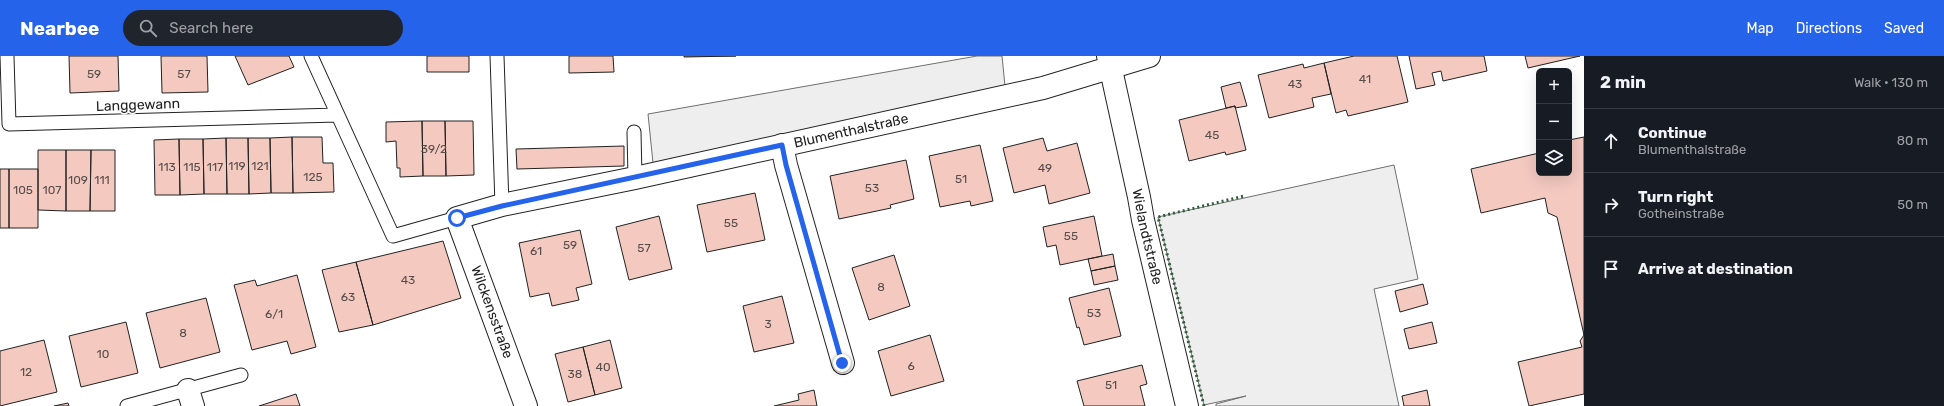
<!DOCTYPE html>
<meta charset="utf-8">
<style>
body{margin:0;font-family:Rubik,sans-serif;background:#20242c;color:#f1f3f6}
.controls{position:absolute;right:12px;top:12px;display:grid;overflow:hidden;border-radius:6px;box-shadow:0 4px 16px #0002}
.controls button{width:36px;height:36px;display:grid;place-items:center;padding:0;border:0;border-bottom:1px solid #363941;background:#171b24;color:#f1f3f6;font:20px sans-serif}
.stop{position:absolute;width:12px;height:12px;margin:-9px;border:3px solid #2563eb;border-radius:50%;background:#fff}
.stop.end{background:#2563eb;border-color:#fff;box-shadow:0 1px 4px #0008}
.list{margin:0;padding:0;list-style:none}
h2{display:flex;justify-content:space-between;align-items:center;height:52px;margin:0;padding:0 16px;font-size:17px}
h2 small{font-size:13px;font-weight:400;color:#9ea1a6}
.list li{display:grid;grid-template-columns:26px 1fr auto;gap:12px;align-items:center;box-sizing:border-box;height:64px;padding:0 16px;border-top:1px solid #363941}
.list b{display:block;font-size:15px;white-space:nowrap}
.list p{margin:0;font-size:13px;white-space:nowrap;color:#9ea1a6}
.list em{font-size:13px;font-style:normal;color:#9ea1a6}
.icon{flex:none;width:22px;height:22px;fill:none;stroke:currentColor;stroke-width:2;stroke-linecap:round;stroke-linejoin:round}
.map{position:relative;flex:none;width:1584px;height:350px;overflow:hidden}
header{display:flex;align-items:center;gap:24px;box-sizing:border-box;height:56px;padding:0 20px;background:#2563eb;color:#fff}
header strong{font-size:19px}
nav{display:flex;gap:22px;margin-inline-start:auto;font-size:14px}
.search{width:280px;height:36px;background:#20242c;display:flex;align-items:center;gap:10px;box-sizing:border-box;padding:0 14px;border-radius:22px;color:#9ea1a6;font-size:15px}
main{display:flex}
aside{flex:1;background:#171b24}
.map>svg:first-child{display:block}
.green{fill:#eee;stroke:#6f6f6f}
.building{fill:#f3c9c0;stroke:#222}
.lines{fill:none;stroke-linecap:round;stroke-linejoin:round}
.lane-casing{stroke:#222;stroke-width:15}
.street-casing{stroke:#222;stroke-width:24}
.lane{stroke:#fff;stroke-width:13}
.street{stroke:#fff;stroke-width:22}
.hedge{stroke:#2f5e38;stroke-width:3;stroke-dasharray:2 3;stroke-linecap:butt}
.route{stroke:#2563eb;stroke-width:5}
.labels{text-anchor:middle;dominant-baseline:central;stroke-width:3;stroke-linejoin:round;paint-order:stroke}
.number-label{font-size:12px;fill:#564c4a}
.street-label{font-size:14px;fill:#222;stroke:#fff}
</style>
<header>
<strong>Nearbee</strong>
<div class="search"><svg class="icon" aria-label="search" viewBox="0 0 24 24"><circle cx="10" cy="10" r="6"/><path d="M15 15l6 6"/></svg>Search here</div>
<nav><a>Map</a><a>Directions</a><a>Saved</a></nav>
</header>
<main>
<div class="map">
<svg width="1584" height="350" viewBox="0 0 1584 350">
<rect width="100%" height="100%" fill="#fff"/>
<path class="green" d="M977 0H1002L1005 30 653 107 648 58Z
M1394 109 1418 223 1374 233 1399 350H1216V348L1246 340 1204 349 1158 161Z"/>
<path class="building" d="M69 0H118L119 35 70 37Z
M161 0H207L208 36 162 37Z
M235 0H289L294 11 248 29Z
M427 0H469V16H427Z
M569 0H613L614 16 569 17Z
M684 0H736L684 1Z
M1354 0H1397L1408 46 1348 60 1346 54 1336 57 1324 7Z
M1409 0H1484L1487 15 1443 25 1441 15 1432 17 1435 29 1416 33Z
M1525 0H1580L1528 12Z
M1324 7 1331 38 1312 42 1314 51 1269 62 1258 19 1303 8 1304 12Z
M1240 26 1247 50 1235 52V50L1226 52 1221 31Z
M1235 50 1246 94 1226 99 1225 96 1189 105 1179 64Z
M422 65H445L446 120H423Z
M422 65 423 120 400 121V112H397L396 85 386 86V66Z
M445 65H473L474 119 446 120Z
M292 81 293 137H271L270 82Z
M292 81H322L323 107H333L334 136 293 137Z
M1584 81V338L1529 350 1518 306 1582 291 1580 285 1584 279 1557 161 1548 157 1545 142 1481 157 1471 113 1539 97V117H1569V84Z
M226 82 227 138H204L203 83Z
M226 82H248L249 138H227Z
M248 82H270L271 137 249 138Z
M1043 82 1047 95 1077 87 1090 137 1049 148 1045 129 1014 137 1003 92Z
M179 83 180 139H155L154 84Z
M179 83H203L204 138 180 139Z
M980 89 993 145 971 150 970 145 940 151 929 100Z
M624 90V110L517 113 516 93Z
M38 94H66V155L38 154Z
M66 94H91L90 155H66Z
M91 94H115V155H90Z
M906 104 914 143 890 149 891 152 839 163 830 120Z
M0 113H9V172H0Z
M9 113H38V172H9Z
M755 137 765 184 707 196 697 149Z
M659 160 672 213 629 224 616 171Z
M1094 160 1102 200 1060 209 1056 189 1047 191 1043 171Z
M580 174 592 228 576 232 579 244 552 250 549 237 530 241 519 187Z
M443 185 461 242 373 269 356 206Z
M1113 198 1115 210 1091 215 1088 203Z
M894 199 910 250 869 264 852 212Z
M356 206 373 269 339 276 322 214Z
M1115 210 1118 224 1094 229 1091 215Z
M297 219 316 291 291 298 287 285 252 294 234 229 255 224 257 230Z
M1423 228 1428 248 1400 256 1395 235Z
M1109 232 1121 280 1084 289 1079 271 1077 272 1069 242Z
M782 240 794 287 754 296 743 250Z
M206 242 220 296 160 312 146 257Z
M126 266 138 317 81 331 69 280Z
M1432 266 1437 287 1409 293 1404 273Z
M930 279 944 325 891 340 878 295Z
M44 284 57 336 0 350V295Z
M610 284 622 332 595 339 583 291Z
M583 291 595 339 568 346 555 298Z
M1142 309 1147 328 1140 330 1145 350H1084L1077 325Z
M814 334 817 350H774L799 344 798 338Z
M1427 334 1430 350H1404L1402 340Z
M296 338 300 350H259Z
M68 347 69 350H54Z"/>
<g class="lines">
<g class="lane-casing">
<path id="lane" d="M7 0 9 68 337 59
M311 0 393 180 457 162
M497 0 502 149
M634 76 635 122
M127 350 241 319"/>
</g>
<g class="street-casing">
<g id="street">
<path id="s1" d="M1108 0 1139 141 1143 164 1187 350"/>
<path d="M782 89 786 109 843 307"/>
<path d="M188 334 193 350"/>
<path id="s2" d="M526 350 457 162 502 149 635 122 1043 32 1149 0"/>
</g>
</g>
<use href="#lane" class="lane"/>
<use href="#street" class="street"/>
<path class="hedge" d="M1204 350 1158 161 1244 140"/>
</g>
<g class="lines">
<path class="route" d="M457 162 502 150 782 89 786 109 842 307"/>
</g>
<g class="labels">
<g class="number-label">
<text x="94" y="18">59</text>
<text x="184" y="18">57</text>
<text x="1365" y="23">41</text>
<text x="1295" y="28">43</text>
<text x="1212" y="79">45</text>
<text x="434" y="93">39/2</text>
<text x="237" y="110">119</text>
<text x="260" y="110">121</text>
<text x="167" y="111">113</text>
<text x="192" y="111">115</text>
<text x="215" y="111">117</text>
<text x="1045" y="112">49</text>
<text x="313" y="121">125</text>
<text x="961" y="123">51</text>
<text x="78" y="124">109</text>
<text x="102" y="124">111</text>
<text x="872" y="132">53</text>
<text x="23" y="134">105</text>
<text x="52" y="134">107</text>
<text x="731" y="167">55</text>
<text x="1071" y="180">55</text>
<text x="570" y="189">59</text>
<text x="644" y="192">57</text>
<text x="536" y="195">61</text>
<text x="408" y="224">43</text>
<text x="881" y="231">8</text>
<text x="348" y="241">63</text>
<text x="1094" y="257">53</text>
<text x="274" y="258">6/1</text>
<text x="768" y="268">3</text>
<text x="183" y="277">8</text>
<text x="103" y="298">10</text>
<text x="911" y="310">6</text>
<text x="603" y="311">40</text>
<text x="26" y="316">12</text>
<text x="575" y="318">38</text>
<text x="1111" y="329">51</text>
</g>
<g class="street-label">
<text transform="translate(138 49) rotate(-2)">Langgewann</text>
<text stroke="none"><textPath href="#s2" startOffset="604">Blumenthalstraße</textPath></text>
<text stroke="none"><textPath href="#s1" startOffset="185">Wielandtstraße</textPath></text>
<text transform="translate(492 256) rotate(70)">Wilckensstraße</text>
</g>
</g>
</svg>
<div class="controls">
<button>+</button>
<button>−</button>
<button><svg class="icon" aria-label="layers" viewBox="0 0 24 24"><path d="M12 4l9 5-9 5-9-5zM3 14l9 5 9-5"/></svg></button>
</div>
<div class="stop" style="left:457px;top:162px"></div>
<div class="stop end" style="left:842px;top:307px"></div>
</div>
<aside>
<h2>2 min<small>Walk · 130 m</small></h2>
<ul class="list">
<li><svg class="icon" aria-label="ahead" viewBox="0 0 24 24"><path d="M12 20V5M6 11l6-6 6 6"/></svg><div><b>Continue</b><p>Blumenthalstraße</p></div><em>80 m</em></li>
<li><svg class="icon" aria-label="right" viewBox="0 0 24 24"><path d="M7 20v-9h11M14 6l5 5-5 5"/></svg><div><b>Turn right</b><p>Gotheinstraße</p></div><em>50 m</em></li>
<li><svg class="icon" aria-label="arrive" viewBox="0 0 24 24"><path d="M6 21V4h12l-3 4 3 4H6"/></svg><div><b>Arrive at destination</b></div></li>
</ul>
</aside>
</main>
